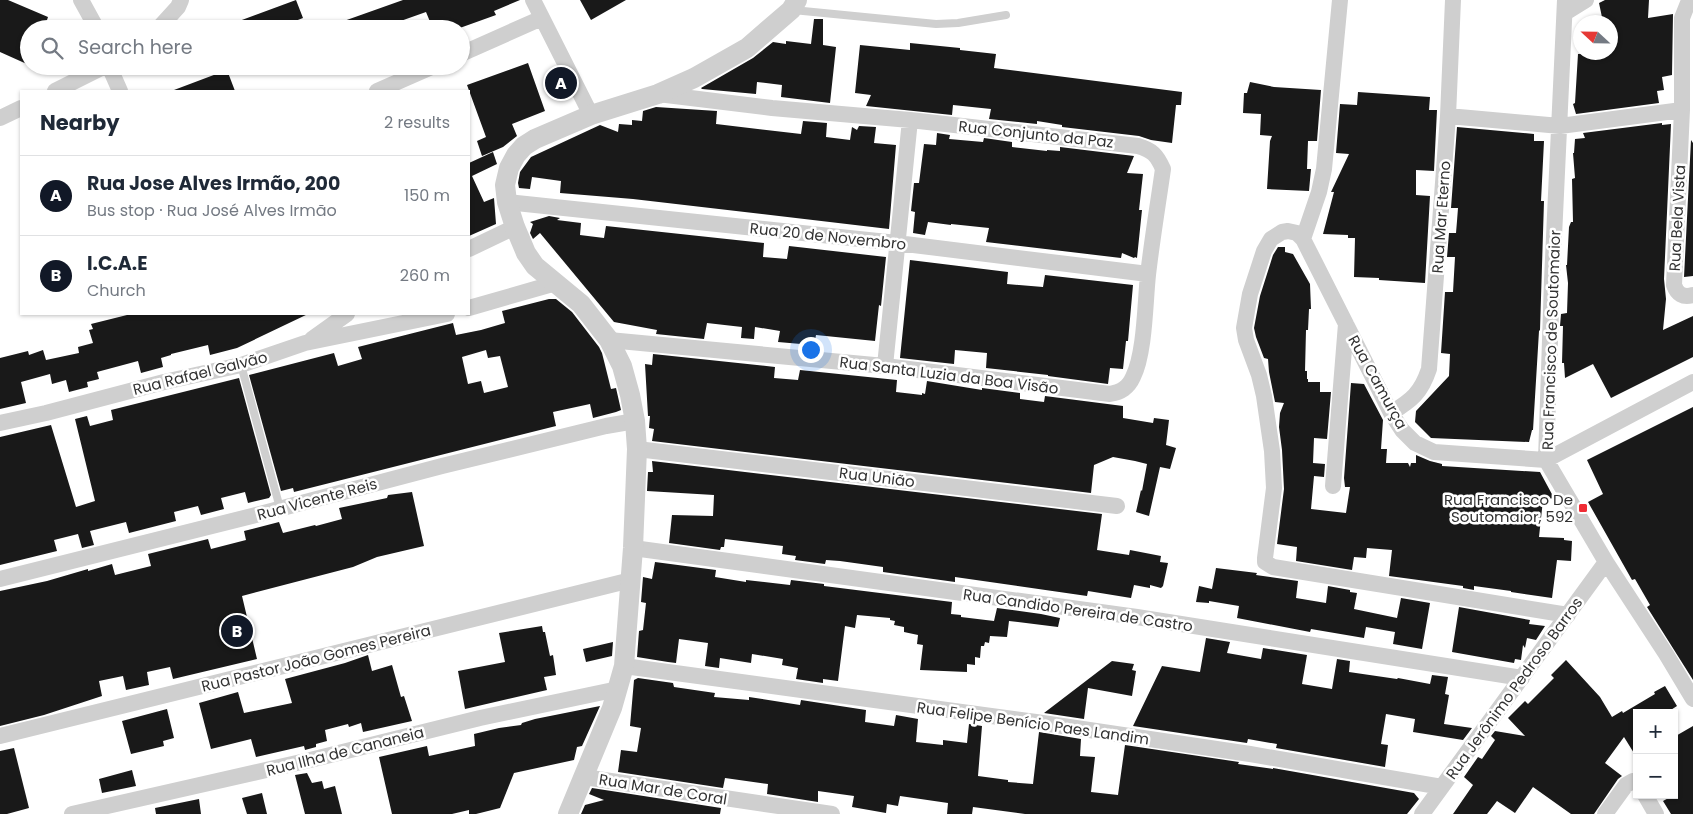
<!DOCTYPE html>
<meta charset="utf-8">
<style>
body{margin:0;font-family:Poppins,sans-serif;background:#f2f2f3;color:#1f2937}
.controls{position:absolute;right:15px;bottom:15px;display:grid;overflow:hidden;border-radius:0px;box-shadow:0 1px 4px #0004}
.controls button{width:45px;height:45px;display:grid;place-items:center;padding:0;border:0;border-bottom:1px solid #e0e1e3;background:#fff;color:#1f2937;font:25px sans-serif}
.compass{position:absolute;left:1573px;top:15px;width:45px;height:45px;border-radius:50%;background:#fff;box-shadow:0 1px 4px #0004;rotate:292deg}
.you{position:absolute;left:810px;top:349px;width:18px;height:18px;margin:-12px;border:4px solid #fff;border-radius:50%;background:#1a73e8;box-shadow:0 0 0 8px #1a73e833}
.badge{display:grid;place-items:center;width:32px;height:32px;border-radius:50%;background:#111827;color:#fff;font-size:16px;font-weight:700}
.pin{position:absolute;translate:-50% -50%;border:2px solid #fff;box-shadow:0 1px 5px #0006}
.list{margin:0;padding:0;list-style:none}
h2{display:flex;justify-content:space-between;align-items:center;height:65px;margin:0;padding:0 20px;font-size:21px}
h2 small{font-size:16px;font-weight:400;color:#747a83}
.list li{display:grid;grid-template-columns:32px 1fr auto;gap:15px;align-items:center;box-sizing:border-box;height:80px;padding:0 20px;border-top:1px solid #e0e1e3}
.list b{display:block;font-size:19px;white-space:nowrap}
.list p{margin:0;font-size:16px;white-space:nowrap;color:#747a83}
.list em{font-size:16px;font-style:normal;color:#747a83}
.icon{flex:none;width:28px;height:28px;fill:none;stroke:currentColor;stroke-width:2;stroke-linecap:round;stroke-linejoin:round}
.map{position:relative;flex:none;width:1693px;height:814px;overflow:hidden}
.search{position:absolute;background:#fff;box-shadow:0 1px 4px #0004;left:20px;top:20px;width:450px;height:55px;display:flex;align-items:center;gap:12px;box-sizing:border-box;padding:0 18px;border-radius:28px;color:#747a83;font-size:19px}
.panel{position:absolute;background:#fff;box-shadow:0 1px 4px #0004;left:20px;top:90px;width:450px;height:225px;border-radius:0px}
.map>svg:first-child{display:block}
.building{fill:#191919;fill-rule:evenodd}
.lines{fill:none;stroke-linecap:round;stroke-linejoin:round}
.service{stroke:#cfcfcf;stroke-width:8}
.minor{stroke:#cfcfcf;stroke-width:16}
.tertiary{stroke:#cfcfcf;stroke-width:20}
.poi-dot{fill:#f02c35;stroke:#fff;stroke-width:2}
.labels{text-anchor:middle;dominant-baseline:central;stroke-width:5;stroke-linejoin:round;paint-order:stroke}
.street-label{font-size:15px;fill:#323232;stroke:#fff}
.poi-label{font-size:15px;fill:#323232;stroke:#fff;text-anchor:end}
</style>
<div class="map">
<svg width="1693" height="814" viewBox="0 0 1693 814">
<rect width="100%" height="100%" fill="#fff"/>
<path class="building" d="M0 0H8L48 17 44 29H29V65L0 52Z
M296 0 303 18 290 23 292 29H223V27Z
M403 0H520L494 11 496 15 457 29H433L426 12 395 23 397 29H328L327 27Z
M580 0H626L591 20Z
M1605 0H1649L1648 18 1673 14 1672 75 1662 77 1664 90 1657 91 1659 103 1576 114 1573 104 1575 103 1578 54 1610 52V22H1603L1599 3Z
M814 19H823V45L836 47 830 103 781 97 782 85 757 82 756 94 702 89 701 88 753 58 773 42 786 44V41L811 44Z
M910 43 960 48V50L996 54 994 68 1182 92 1181 105H1176L1172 143 1151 140 1139 136 1062 127V125L1037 121V124L989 119 991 109 953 105 952 115 866 106 871 95 855 93 860 45 910 50Z
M528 63 545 111 512 124 517 136 503 147 482 156 477 141 486 137 467 85Z
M227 70 235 91H174V90Z
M1250 82 1274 87 1321 90 1317 141H1308L1307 169H1311L1309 191 1267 189 1270 141 1272 136 1260 135 1261 114 1243 113 1244 93H1247Z
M1358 92 1430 97 1429 110H1437L1434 171 1416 170V195L1430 196 1425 283 1379 280V278L1354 277 1355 238H1348V235L1323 234 1334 192H1331L1349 154 1336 153 1340 104 1357 105Z
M656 107 717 111 716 124 801 134 803 121 827 123 826 137 850 140 852 127 857 130 859 126 876 127 874 143 896 145 889 229 633 199 560 193 561 181 532 177 530 189 519 188 518 183 520 172 531 157 600 125 618 132 619 124 632 125V120L642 121 643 111Z
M1662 123V125L1671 124 1664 279 1666 299 1663 330 1693 316V357L1611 398 1593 364 1565 378 1564 363H1562L1563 326H1560L1561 314 1567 313 1568 283 1566 265H1567L1569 227 1571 222H1573L1572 179 1575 178 1573 153H1574L1575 139 1585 138 1583 133Z
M1457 127 1534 134V141H1544L1541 201H1544L1540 330 1539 331 1533 430H1532L1529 442 1431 438 1415 422 1416 411 1449 376 1450 354 1441 353 1445 292H1453L1455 257H1447L1449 233H1456L1457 221 1458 208H1451Z
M937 133 950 135 949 139 983 142 984 138 1012 142V147L1047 151V150L1060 151V147L1134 156 1127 173 1143 174 1139 210H1142L1137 258 1135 257 1134 258 1122 253 1121 258 986 242 989 228 951 224V225L928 222 925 235 913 233 915 212 911 211 914 183H919L924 144 936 145Z
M1691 140 1693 143V276L1684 277Z
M493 152 497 164 472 176 484 202 494 198 496 224 469 236V163Z
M549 216 560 218 557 220 581 223 580 235 604 238 606 226 764 243 763 257 787 259 789 246 886 257 881 306 879 305 875 341 816 335 814 346 801 344 778 342 780 331 755 327 754 339 741 338 742 327 707 323 704 339 656 334 657 330 614 322 540 233 533 239 530 233 533 224 530 222Z
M1278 247H1285V252L1293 254 1310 284 1311 309H1309L1308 330H1306L1305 371H1307V379H1308V382H1320V392H1331L1327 439 1314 438 1313 463 1325 464 1324 477 1314 476 1311 509 1346 513 1350 487H1345L1344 478 1351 383 1364 384 1383 420 1381 449H1387L1386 463H1408L1410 467 1411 463H1416V455L1430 461 1442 464V466L1540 472 1554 498 1543 500 1539 537 1564 538V540L1572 541 1571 561 1557 560 1552 598 1511 592V591L1474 586V590L1463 588V586L1389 576 1392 550 1367 548 1366 558 1354 557 1352 570 1296 561 1297 547 1277 544 1284 489 1282 450 1279 427 1280 413 1284 403 1275 402 1269 372 1268 359 1264 358 1256 337 1254 328 1260 296 1273 255Z
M910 260 1008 272 1007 284 1043 287 1045 275 1133 285 1128 341H1126L1123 369 1110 368 1108 384 1048 376V375L986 368 987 353 955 350 954 364 900 358Z
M549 299H556L572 312 599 347 602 353 611 389 616 388 621 410 616 412 593 418 590 404 553 412 556 426 294 492 293 488 281 491 249 375 334 353 338 366 362 359 358 347 453 323 456 335 481 330 505 323 502 311ZM486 350 488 358 500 356 508 387 484 393 481 381 468 384 462 357Z
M131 314H308L237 348 210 355 208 345 171 354V355L161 358 163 367 141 373 138 361 97 372 99 379 87 382 88 387 69 392 66 380 52 384 50 374 21 382 26 403 0 409V358L28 351 29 355 43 350 46 360 79 353 78 347 93 343 89 330 93 329 91 324Z
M653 354 775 367 774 378 798 380 800 370 897 380 896 392 922 395V393L925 394 927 381 982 390V388L1020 393V399L1044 402 1045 396 1123 406V418L1153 423 1154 418 1169 420 1166 445 1176 448 1170 469 1160 467 1149 516 1136 512 1141 490 1142 491 1147 464 1135 461 1113 457 1094 465 1091 493 652 441 654 429 649 428 650 416H648L645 364 652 365Z
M239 378 271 495 269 498 248 503 245 492 221 498 224 509 201 515 198 506 174 512 176 521 129 533 126 522 90 531 94 545 82 548 78 534 54 540 57 551 0 565V437L51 425 76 507 95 501 75 419 87 416 90 426 113 420 111 410Z
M1693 407V680L1647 607 1650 605 1635 579 1632 580 1588 502 1603 494 1587 460Z
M652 461 1102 514 1097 550 1129 555 1130 550 1161 556 1160 562 1168 563 1163 586 1161 588 1150 585V588L1134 585 1131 598 1088 591 1087 596 955 577V582L883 572V567L840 561 826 560 825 564 795 560 796 556 782 554 783 546 725 539 724 547H721L720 550 669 543 672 515 713 516 714 495 647 491 648 472H653Z
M412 492 424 546 377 557 353 567 242 596 257 659 173 679 170 667 147 672 149 685 126 690 123 676 99 681 102 696 44 715 0 726V591L47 581 88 569V571L112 564 115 575 151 566 148 554 208 539 211 549 246 540 244 531 279 522 283 533 315 525 316 526 342 519 339 508 387 498 388 495Z
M655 562 716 570 715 577 746 582V580L790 585 791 580 824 584V586L952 602 951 614 961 615V617L994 621 997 608 1041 614 1060 618 1058 627 1009 621 1007 637 990 636 989 643 985 642 984 646H981L980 658 975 657V665L967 664V672L920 670 923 645 917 644 918 635 904 632V627L894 625 895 621 890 620V618L857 615 855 628 845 626 838 681 823 679V683L796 679 798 668 782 665 783 659 752 654 751 663 720 658 719 668 705 666 708 643 679 639 676 663 668 662 637 657 639 631 643 630 646 603 641 602 643 577 652 579Z
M1216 568 1257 573 1256 575 1298 581 1296 598 1326 603 1328 586 1350 590V592L1357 593 1354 609 1397 618 1401 598 1430 603 1422 649 1393 644 1395 632 1366 627 1364 638 1311 629 1310 632 1237 618 1239 606 1209 601V603L1196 602 1199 586 1212 589Z
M1459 607 1530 620 1529 624 1545 626 1536 640 1527 638 1525 648 1523 645 1521 660 1515 659 1514 663 1452 652Z
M542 626 543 632H545L550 656 553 655 556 675 544 677 547 690 465 709 458 671 505 662 499 633Z
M1206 638 1230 642 1227 653 1261 659 1263 648 1307 655 1302 684 1332 689 1337 659 1350 661 1349 672 1397 679 1398 678 1430 684 1432 675 1448 677 1445 694 1449 695 1444 724 1472 728 1463 740 1413 732 1415 719 1386 714 1381 744 1388 745 1385 767 1276 748 1277 744 1248 739 1247 743 1133 726 1162 666 1200 672Z
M613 642 612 656 586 662 583 649Z
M368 655 372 671 392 665 401 697 404 696 412 721 363 732 361 723 349 727 348 724 325 730 327 741 316 744V747L305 750 304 746 256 757 251 739 211 749 199 703 238 692 244 713 292 703 285 679 345 663Z
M1566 660 1600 697 1612 717 1622 711 1623 713 1655 694 1654 692 1665 686 1677 706 1666 713H1637V758L1624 737 1605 763 1622 776 1618 779 1594 814H1571L1533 787 1515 813 1497 801 1487 814H1453L1473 785 1464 777 1478 757 1482 759 1495 740 1491 736 1495 731 1525 736 1508 718 1525 701 1528 704 1554 678 1551 675Z
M1112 661 1134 664 1132 670 1136 671 1132 696 1088 688 1084 719 1044 713Z
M638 678 673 683 674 687 715 693 714 697 749 700V697L800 705 801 700 866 710 865 722 894 726 896 715 918 719 916 742 943 745V740L967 743 969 724 982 726 978 776 1008 780V782L1033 784 1039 732 1081 739 1080 756 1095 757 1091 792 1118 795 1125 745 1239 762 1238 764 1273 769V768L1414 793 1419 799 1407 814H1025L973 807 972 814H947L948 803 900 796 898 806 887 804 886 813 852 807 854 796 818 791V802L767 794 768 784 725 778 723 788 618 772 621 750 637 752 641 728 630 726 634 680Z
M600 706 582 746 577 747 574 760 514 773 500 808 476 814H469V810L452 814H392L379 757 427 746 429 756 475 746 474 734 499 728 521 725 522 723 535 719Z
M167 709 174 738 163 741 164 746 131 754 122 721Z
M1693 726V814H1671L1663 801 1674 795V737Z
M14 748 29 808 7 814H0V751Z
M132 770 136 786 102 793 99 779Z
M307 773 312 783 322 781 324 789 335 786 342 814H305L295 775Z
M592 788 721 808 720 814H581L585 805 604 800 589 794Z
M262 793 267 814H247L242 798Z
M199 799 201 814H156L155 808Z"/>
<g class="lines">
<path class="service" d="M793 10 936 24 958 23 1006 15
M241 365 280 508"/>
<path class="minor" d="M81 0 97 29
M533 0 591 115
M1565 0 1552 280 1546 460 1606 562 1666 654 1693 699
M1693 0 1688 3 1682 18V110L1674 285C1677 294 1683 298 1693 295
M1565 13 1586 0
M158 29 178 7 181 0
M461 54 542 18
M109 66 120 91
M55 91 105 66
M377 91 434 66
M1448 116 1453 0
M0 118 21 108
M507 202 897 243 1148 274
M1303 239 1319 192 1324 169 1340 0
M469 249 515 227
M469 308 556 283
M312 339 347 314
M609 340 885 366 1110 394C1121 392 1128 388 1133 377 1145 353 1145 303 1148 275 1152 240 1158 204 1163 169 1157 155 1152 150 1138 146L910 120 772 108 658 94
M885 366 910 120
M1391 413C1412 400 1421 393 1429 369L1448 116 1560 126 1682 110
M0 423 46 413 164 382 241 365 305 343 447 314
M637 449 1117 506
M1333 486 1346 324
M633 548 1137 617 1522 678
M0 579 252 516 442 466 606 426 635 421
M1568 615 1273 567 1265 562V558L1274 488 1272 451 1264 396 1259 375 1246 340 1244 328 1250 294 1264 251 1271 239 1282 232 1288 231 1297 233 1303 239 1391 413 1402 430 1415 443 1434 452 1546 460 1693 382
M624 666 1036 722 1250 754 1442 787
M0 736 631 580
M584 777 832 814
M1645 795 1656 814
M72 814 310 760 480 718 618 689
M1422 814 1606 562
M1605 814 1626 785 1633 781 1637 783"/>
<path class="tertiary" d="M568 814 612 708 624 666 633 548 637 449 635 421 630 395 622 366 609 340 581 304 535 266 526 253 515 227 507 202 505 185 509 168 516 155 524 146 535 139 591 115 658 94 694 78 747 48 791 10 797 0"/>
</g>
<rect class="poi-dot" x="1578" y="503" width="10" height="10" rx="2.5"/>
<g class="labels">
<g class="street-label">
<text transform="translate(1036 134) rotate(6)">Rua Conjunto da Paz</text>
<text transform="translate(1441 217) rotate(-86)">Rua Mar Eterno</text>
<text transform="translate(1677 218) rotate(-87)">Rua Bela Vista</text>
<text transform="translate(828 236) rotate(6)">Rua 20 de Novembro</text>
<text transform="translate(1551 340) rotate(-88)">Rua Francisco de Soutomaior</text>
<text transform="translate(200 373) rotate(-14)">Rua Rafael Galvão</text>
<text transform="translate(949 375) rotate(7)">Rua Santa Luzia da Boa Visão</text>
<text transform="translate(1378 382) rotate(61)">Rua Camurça</text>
<text transform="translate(877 477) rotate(7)">Rua União</text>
<text transform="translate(317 499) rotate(-15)">Rua Vicente Reis</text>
<text transform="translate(1078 610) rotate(8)">Rua Candido Pereira de Castro</text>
<text transform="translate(316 658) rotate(-14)">Rua Pastor João Gomes Pereira</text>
<text transform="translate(1514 688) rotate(-54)">Rua Jerônimo Pedroso Barros</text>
<text transform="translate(1033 723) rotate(8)">Rua Felipe Benício Paes Landim</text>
<text transform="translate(345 751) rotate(-14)">Rua Ilha de Cananeia</text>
<text transform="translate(663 789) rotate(9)">Rua Mar de Coral</text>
</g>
<g class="poi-label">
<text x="1573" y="499">Rua Francisco De<tspan x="1573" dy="17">Soutomaior, 592</tspan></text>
</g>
</g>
</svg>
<div class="controls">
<button>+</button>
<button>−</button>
</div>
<svg class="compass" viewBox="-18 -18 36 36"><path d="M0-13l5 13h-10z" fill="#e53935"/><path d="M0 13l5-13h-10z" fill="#747a83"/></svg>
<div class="you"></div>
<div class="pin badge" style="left:561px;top:83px">A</div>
<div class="pin badge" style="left:237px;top:631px">B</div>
<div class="search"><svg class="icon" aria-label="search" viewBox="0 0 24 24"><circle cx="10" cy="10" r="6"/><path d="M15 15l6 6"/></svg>Search here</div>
<section class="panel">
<h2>Nearby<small>2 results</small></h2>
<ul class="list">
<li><span class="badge">A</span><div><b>Rua Jose Alves Irmão, 200</b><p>Bus stop · Rua José Alves Irmão</p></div><em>150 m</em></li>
<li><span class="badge">B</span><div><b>I.C.A.E</b><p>Church</p></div><em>260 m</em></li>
</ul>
</section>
</div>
